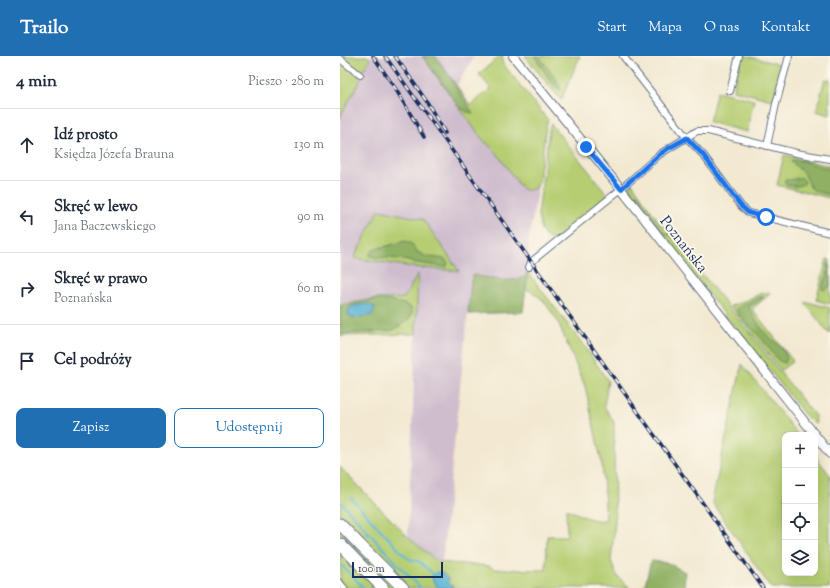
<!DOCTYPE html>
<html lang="pl">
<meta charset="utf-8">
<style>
body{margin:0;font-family:"Sorts Mill Goudy",serif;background:#f2f2f3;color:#1f2937}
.controls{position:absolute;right:12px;bottom:12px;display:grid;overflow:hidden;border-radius:8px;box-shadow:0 4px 16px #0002}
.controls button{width:36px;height:36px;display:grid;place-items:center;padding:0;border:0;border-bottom:1px solid #e0e1e3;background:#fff;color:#1f2937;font:20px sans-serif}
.scale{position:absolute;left:12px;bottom:10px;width:91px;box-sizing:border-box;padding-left:4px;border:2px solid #1b2f5e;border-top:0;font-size:11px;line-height:14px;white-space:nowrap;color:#1b2f5e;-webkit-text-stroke:3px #fbf7ec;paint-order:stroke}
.stop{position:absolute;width:12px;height:12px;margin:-9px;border:3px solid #1a73e8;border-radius:50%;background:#fff}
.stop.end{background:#1a73e8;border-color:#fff;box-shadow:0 1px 4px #0008}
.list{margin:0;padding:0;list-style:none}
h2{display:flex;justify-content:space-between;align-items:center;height:52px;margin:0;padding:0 16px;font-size:17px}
h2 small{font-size:13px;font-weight:400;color:#747a83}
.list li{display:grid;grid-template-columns:26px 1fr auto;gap:12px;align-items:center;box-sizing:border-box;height:72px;padding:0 16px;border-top:1px solid #e0e1e3}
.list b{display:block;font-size:15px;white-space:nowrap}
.list p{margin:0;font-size:13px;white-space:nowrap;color:#747a83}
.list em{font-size:13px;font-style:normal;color:#747a83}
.actions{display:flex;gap:8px;padding:12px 16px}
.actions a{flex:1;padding:9px 0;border:1px solid #1f6fb2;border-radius:8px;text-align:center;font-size:14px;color:#1f6fb2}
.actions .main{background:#1f6fb2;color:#fff}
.icon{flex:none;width:22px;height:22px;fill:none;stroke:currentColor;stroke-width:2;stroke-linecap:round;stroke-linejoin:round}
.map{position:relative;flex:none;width:490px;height:532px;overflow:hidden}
header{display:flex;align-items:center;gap:24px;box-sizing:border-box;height:56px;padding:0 20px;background:#1f6fb2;color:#fff}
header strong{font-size:19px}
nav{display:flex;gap:22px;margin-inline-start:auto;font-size:14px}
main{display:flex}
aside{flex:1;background:#fff}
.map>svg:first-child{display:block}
.industrial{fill:#cfbdce}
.green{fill:#b6ce72;stroke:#687e68}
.forest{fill:#90b164;stroke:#567061}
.water{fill:#57b4d5;stroke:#39729a}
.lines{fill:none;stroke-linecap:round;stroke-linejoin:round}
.stream{stroke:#57b4d5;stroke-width:2}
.minor-casing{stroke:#667086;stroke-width:8}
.secondary-casing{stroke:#667086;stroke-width:10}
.motorway-casing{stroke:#667086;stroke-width:13}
.minor{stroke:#fff;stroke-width:6}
.secondary{stroke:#fff;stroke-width:8}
.motorway{stroke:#fff;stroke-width:11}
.rail-casing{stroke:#1b2f5e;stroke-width:3.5}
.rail{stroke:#fbf7ec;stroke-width:2;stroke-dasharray:6;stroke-linecap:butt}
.route{stroke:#1a73e8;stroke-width:5}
.labels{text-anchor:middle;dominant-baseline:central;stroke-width:4;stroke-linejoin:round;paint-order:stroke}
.street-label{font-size:15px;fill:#1b2f5e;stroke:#fbf7ec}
</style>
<header>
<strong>Trailo</strong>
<nav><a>Start</a><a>Mapa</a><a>O nas</a><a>Kontakt</a></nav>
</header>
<main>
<aside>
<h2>4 min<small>Pieszo · 280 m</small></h2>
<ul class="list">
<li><svg class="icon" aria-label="ahead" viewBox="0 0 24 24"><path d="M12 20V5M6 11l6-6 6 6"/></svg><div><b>Idź prosto</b><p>Księdza Józefa Brauna</p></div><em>130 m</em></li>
<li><svg class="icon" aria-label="left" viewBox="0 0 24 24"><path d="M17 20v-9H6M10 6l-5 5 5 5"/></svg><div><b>Skręć w lewo</b><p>Jana Baczewskiego</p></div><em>90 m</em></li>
<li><svg class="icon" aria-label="right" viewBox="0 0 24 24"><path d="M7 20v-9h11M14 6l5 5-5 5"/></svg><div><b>Skręć w prawo</b><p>Poznańska</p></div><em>60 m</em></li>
<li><svg class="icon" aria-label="arrive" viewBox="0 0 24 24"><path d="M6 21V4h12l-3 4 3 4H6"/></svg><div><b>Cel podróży</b></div></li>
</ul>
<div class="actions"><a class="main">Zapisz</a><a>Udostępnij</a></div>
</aside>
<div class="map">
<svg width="490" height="532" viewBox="0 0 490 532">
<rect width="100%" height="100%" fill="#fbf7ec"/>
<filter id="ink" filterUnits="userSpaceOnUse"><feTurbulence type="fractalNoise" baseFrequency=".025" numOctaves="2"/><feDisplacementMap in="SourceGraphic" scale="8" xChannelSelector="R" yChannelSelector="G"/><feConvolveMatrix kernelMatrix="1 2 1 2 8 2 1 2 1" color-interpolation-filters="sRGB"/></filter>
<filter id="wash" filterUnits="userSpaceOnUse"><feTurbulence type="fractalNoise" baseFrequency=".012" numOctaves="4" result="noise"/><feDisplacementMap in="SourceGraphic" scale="16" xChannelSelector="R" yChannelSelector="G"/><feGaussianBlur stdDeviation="0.9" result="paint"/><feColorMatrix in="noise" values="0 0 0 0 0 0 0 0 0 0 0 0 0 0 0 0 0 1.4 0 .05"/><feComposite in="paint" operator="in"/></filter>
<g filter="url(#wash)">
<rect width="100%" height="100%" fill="#f2e9d0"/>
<path class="industrial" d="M27 0H134L117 29 130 49 199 125 189 183 188 202 187 207 184 213 188 215 184 221 173 224 167 225 133 220 131 225 102 506H98L68 481 78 219 64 242 32 243 0 249V61L21 23 20 19 30 4Z"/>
<path class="green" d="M0 0H27L30 4 20 19 0 3Z
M82 0H96L130 49 151 33 139 18 160 0H163L162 5 163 8 208 64 206 69 199 125C197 134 189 135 182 133L156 96 142 83Z
M185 0H240L221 44 190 6Z
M401 0H407L443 9 434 43 432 44 393 34Z
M0 4 15 16 21 23 0 61Z
M485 23 490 24V59L476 55Z
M377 35 414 44 407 76 369 66Z
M211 68 268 139 215 183H209L205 180 201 174 198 159 209 74Z
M444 99 490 110V142L437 129Z
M292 127 309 152 317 163 332 177 328 178 325 177 289 130Z
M288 131 324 178 326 179H331L475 360 476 367 474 368 465 359 289 138 288 134Z
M39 154 83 163 119 215 72 211 14 202Z
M487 203 490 204V248L476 244Z
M78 218 76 278 0 280V249L32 243 64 242Z
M187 218 190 219 245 291 268 325 264 350 274 366 275 466 271 505 277 520 290 532H0V411L68 481 98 506 149 510 154 513 206 514 207 480H227L226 453C237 457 256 468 266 463L262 408 245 330 217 264 203 244 191 235 186 234Z
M422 237H431L430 238 412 253 453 305 441 314 390 250 397 248Z
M468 246 490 252V277H488L465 247Z
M402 308 458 379H445V517H475V400L490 419V529L489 532H431L372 446Z"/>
<path class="forest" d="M83 0H94L110 22 133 57 127 56 118 50Z
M194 0H199C206 12 217 20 221 34H220C211 28 201 10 194 0Z
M454 104 462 105 475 109 490 113V139L475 135 470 131 467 123 464 117 451 106Z
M461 121 464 124 465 127C458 132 452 130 445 128V124H450Z
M65 185 72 188 76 195 85 200 105 203 108 208 106 211 77 207 59 203 34 201 29 199 34 193 47 190Z
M489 207 490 230 484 234 482 233V231L487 219 488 209Z
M188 215 183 256 128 258 131 226 133 219C151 222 166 228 184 221Z
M421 241H424L416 247 410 250 409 252C413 259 420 271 425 277 433 285 445 291 447 304L445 307 441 306 437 303 422 283 399 259 396 253 412 244Z
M34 244C45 244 64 245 72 253V258L70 262 54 274 47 275 0 278V251Z
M311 505 328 507 345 516 344 532H304Z"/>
<path class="water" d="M28 248 35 251 32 259 14 262 8 259 9 253 13 250Z
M97 516 102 517 110 524H108L107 527 113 530V532H99L93 526 92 521 94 518Z"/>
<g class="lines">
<path class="stream" d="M11 442 64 499 69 503 80 506 94 519
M0 445 29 477 27 479
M29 477 60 511 81 532
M0 508 24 532"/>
</g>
</g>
<g filter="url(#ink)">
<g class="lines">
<g class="minor-casing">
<path id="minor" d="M283 0 347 82 364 100 401 150 409 157 490 177
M0 3 20 19
M390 35 399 0
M427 90 436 48 449 0
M189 211 191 206 281 133 320 98 357 75H368L456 97 490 103
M0 527 4 532"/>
</g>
<g class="secondary-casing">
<path id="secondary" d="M173 0 281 133 490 398"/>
</g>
<g class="motorway-casing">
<path id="motorway" d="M0 468 20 489 63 532
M0 488 43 532"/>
</g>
<use href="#minor" class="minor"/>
<use href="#secondary" class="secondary"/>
<use href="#motorway" class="motorway"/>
<g class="rail-casing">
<path id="rail" d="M33 0 55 32 84 81
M45 0 423 532
M55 0 87 46 105 77"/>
</g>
<use href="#rail" class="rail"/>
</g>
</g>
<g class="lines" filter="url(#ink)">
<path class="route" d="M246 91 281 133 320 98 329 92 347 82 364 100 401 150 409 157 426 161"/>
</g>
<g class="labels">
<g class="street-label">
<text transform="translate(343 189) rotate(52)">Poznańska</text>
</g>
</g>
</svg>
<div class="controls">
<button>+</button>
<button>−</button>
<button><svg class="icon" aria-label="locate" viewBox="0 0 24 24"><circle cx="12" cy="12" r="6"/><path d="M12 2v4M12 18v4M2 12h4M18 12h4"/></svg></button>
<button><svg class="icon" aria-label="layers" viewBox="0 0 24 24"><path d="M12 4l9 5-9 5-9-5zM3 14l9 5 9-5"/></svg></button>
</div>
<div class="scale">100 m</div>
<div class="stop" style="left:426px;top:161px"></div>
<div class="stop end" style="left:246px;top:91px"></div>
</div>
</main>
